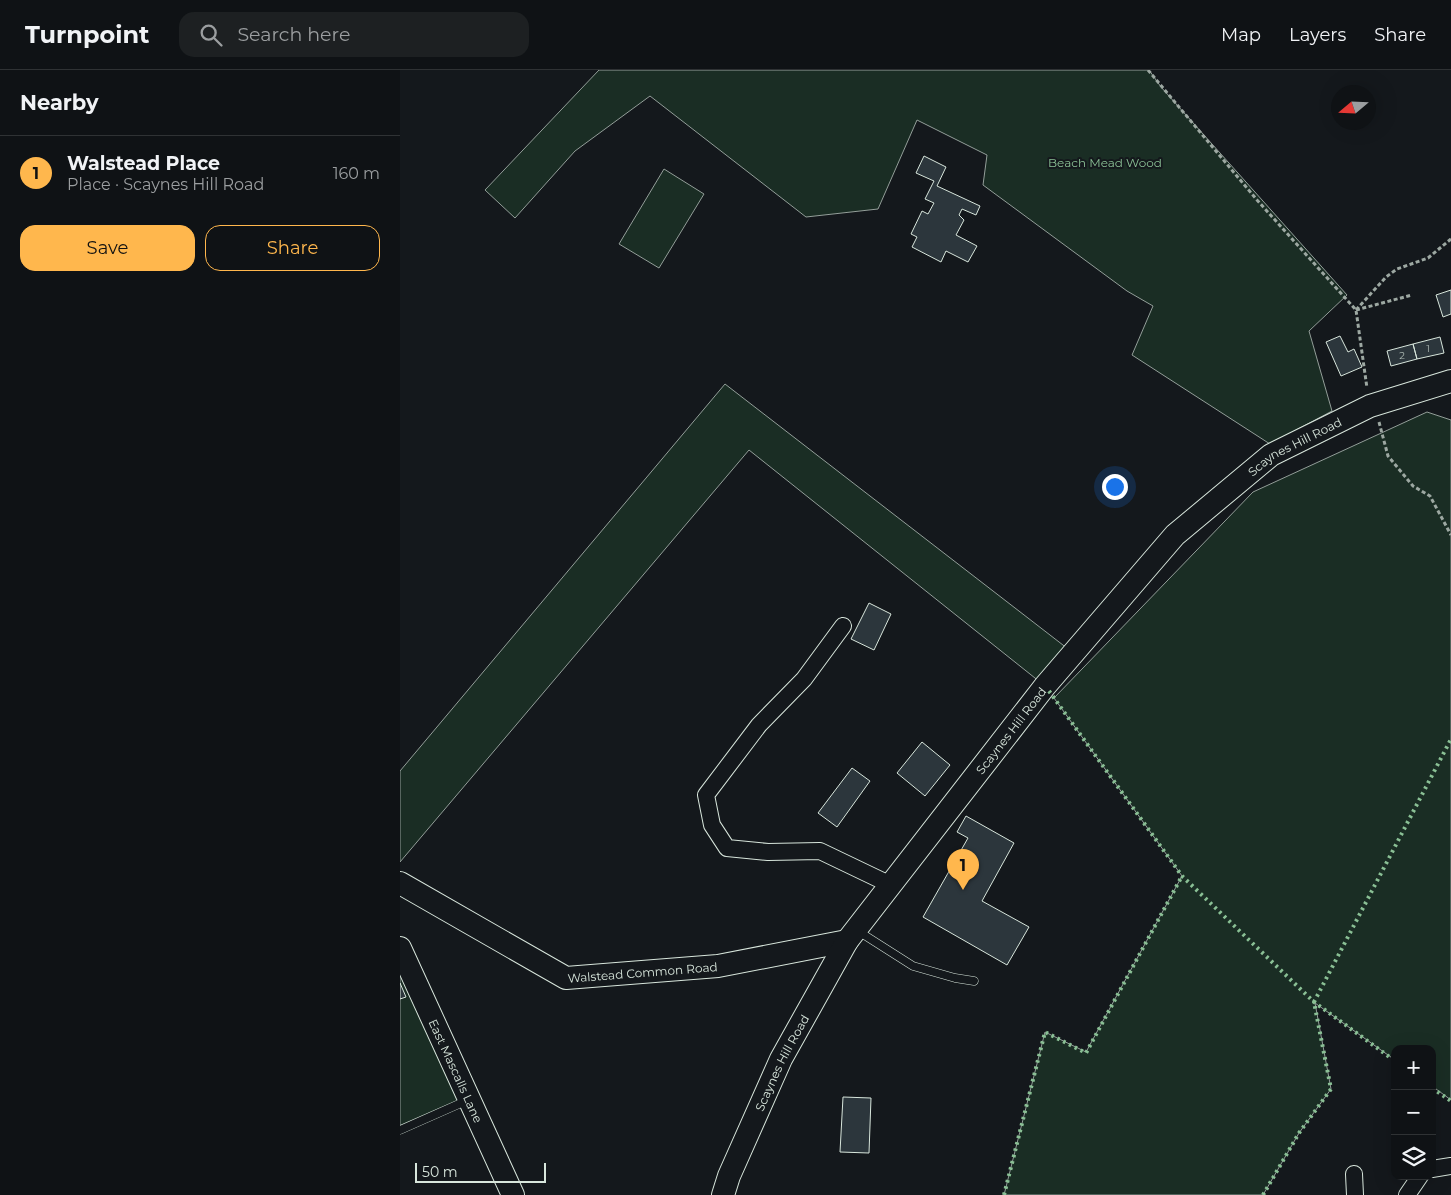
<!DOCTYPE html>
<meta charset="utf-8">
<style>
body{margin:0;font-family:Montserrat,sans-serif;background:#1d2022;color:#f1f3f6}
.controls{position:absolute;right:15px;bottom:15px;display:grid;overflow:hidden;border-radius:10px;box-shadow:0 5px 20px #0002}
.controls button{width:45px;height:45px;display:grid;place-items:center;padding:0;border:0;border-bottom:1px solid #2f3234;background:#0f1215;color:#f1f3f6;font:25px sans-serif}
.compass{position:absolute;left:931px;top:15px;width:45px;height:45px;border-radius:50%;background:#0f1215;box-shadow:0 5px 20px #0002;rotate:251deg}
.scale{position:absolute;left:15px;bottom:12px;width:131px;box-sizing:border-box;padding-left:5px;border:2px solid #d8e6dc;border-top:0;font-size:14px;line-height:18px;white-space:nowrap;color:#d8e6dc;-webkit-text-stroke:4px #14181c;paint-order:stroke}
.you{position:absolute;left:714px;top:416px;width:18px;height:18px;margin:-12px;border:4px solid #fff;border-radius:50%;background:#1a73e8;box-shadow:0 0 0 8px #1a73e833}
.badge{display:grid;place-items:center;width:32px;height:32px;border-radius:50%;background:#ffb74d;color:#111;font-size:16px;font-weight:700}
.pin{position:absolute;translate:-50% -41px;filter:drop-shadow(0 1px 2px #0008)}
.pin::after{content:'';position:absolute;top:26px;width:18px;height:15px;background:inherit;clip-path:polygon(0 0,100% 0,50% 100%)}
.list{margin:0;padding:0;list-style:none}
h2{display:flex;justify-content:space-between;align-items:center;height:65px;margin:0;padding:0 20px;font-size:21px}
h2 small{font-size:16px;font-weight:400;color:#9b9ea0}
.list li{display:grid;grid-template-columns:32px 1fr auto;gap:15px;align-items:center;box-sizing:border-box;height:75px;padding:0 20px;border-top:1px solid #2f3234}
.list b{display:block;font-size:19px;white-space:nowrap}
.list p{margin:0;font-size:16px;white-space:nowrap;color:#9b9ea0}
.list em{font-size:16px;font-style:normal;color:#9b9ea0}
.actions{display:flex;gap:10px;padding:15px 20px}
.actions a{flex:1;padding:11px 0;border:1px solid #ffb74d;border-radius:15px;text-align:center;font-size:18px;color:#ffb74d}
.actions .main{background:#ffb74d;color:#111}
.icon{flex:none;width:28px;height:28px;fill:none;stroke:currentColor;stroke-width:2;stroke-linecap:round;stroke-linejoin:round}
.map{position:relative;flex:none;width:1051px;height:1125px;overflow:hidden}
header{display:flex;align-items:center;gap:30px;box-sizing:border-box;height:70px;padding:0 25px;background:#0f1215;border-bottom:1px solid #2f3234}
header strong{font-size:24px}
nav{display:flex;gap:28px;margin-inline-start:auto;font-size:18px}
.search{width:350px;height:45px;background:#1d2022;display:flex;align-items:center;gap:12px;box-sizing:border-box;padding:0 18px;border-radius:15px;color:#9b9ea0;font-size:19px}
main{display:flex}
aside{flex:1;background:#0f1215}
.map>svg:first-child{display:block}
.green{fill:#1a2d24;stroke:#939e99}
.building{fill:#2c363c;stroke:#d8e6dc}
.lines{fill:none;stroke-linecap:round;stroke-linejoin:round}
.lane-casing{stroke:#d8e6dc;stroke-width:9}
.street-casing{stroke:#d8e6dc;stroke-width:18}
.secondary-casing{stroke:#d8e6dc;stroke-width:24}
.path{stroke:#9da8a2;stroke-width:3;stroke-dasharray:4 2.5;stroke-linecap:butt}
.lane{stroke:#14181c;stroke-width:8}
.street{stroke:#14181c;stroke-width:16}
.secondary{stroke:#14181c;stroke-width:22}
.hedge{stroke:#8ac095;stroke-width:4;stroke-dasharray:2.5 4;stroke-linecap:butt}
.labels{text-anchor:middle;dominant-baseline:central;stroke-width:4;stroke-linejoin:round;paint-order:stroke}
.number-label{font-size:10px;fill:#adbab4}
.park-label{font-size:12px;fill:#8ac095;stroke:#14181c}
.street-label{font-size:12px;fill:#d8e6dc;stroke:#14181c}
</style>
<header>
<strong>Turnpoint</strong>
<div class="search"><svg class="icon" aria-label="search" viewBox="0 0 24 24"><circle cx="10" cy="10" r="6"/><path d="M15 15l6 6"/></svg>Search here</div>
<nav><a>Map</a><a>Layers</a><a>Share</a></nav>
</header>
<main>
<aside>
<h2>Nearby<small></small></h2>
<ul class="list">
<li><span class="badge">1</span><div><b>Walstead Place</b><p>Place · Scaynes Hill Road</p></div><em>160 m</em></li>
</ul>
<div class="actions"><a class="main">Save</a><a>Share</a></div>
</aside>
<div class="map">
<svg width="1051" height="1125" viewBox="0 0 1051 1125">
<rect width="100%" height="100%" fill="#14181c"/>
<path class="green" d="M199 0H749L761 17 947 225 909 261 932 341 870 374 732 285 753 236 727 221 583 115 587 85 517 50 478 139 406 147 250 26 175 81 115 148 85 120Z
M264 99 304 124 259 198 219 174Z
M325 314 672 582 645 616 349 380 0 792V701Z
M1027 342 1051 350V1030L1032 1016V979H995V990L915 933 931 1019 899 1063 863 1125H604L645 962 686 982 782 806 654 628 853 422Z
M0 878 68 1030 0 1060Z"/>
<path class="building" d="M524 86 546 97 537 116 580 136 576 145 562 139 559 145 564 150 556 165 577 176 568 192 546 181 541 192 512 177 517 167 511 164 522 141 528 144 534 133 525 129 534 111 516 103Z
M1051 220V244L1043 247 1036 225Z
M940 266 948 282 954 279 962 297 941 306 926 272Z
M1040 267 1044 283 1017 289 1013 274Z
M1013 274 1017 289 991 296 987 281Z
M469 533 491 544 474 580 451 569Z
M522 672 550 695 525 726 497 703Z
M452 698 470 711 437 757 418 743Z
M566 746 614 773 582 831 629 857 607 895 523 847 568 768 557 762Z
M0 913 6 927 0 929Z
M443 1027 471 1028 469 1083 440 1082Z"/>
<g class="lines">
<g class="lane-casing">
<path id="lane" d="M458 861 513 896 555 908 574 911
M0 1060 68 1030"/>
</g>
<g class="street-casing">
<path id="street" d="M443 556 404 609 359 655 306 725 312 755 327 778 368 782 420 781 491 815
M1032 1099 1051 1096
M954 1104 955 1125
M1007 1125 1020 1106"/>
</g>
<g class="secondary-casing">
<g id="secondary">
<path id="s1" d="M0 813 166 908 318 896 447 871"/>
<path id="s2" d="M0 878 113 1125"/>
<path id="s3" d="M323 1125 329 1106 381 989 447 871 645 616 775 465 871 385 970 336 1051 311"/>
</g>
</g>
<path class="path" d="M748 0 857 130 956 240 967 318
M956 240 986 207 997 199 1028 188 1051 169
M956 240 1012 225
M979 352 988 386 1013 416 1030 426 1051 465"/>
<use href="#lane" class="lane"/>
<use href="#street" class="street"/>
<use href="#secondary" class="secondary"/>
<path class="hedge" d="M649 621 782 806 914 932 995 991
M1032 1018 1051 1031
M604 1125 645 962 686 983 782 806
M863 1125 899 1063 931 1019 914 932 1051 669"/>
</g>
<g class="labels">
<g class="number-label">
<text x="1028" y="278">1</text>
<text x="1002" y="285">2</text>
</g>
<g class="park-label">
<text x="705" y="92">Beach Mead Wood</text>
</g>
<g class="street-label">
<text stroke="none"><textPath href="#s3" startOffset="955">Scaynes Hill Road</textPath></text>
<text stroke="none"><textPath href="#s3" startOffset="550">Scaynes Hill Road</textPath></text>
<text stroke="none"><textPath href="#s1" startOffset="268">Walstead Common Road</textPath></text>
<text stroke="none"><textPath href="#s3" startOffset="145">Scaynes Hill Road</textPath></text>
<text stroke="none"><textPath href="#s2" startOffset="135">East Mascalls Lane</textPath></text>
</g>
</g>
</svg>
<div class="controls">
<button>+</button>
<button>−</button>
<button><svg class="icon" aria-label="layers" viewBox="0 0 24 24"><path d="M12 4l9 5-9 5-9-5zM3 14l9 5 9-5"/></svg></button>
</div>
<svg class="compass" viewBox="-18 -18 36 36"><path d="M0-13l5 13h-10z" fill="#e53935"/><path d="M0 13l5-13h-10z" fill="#9b9ea0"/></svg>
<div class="scale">50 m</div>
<div class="you"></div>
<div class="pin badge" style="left:563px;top:820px">1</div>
</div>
</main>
